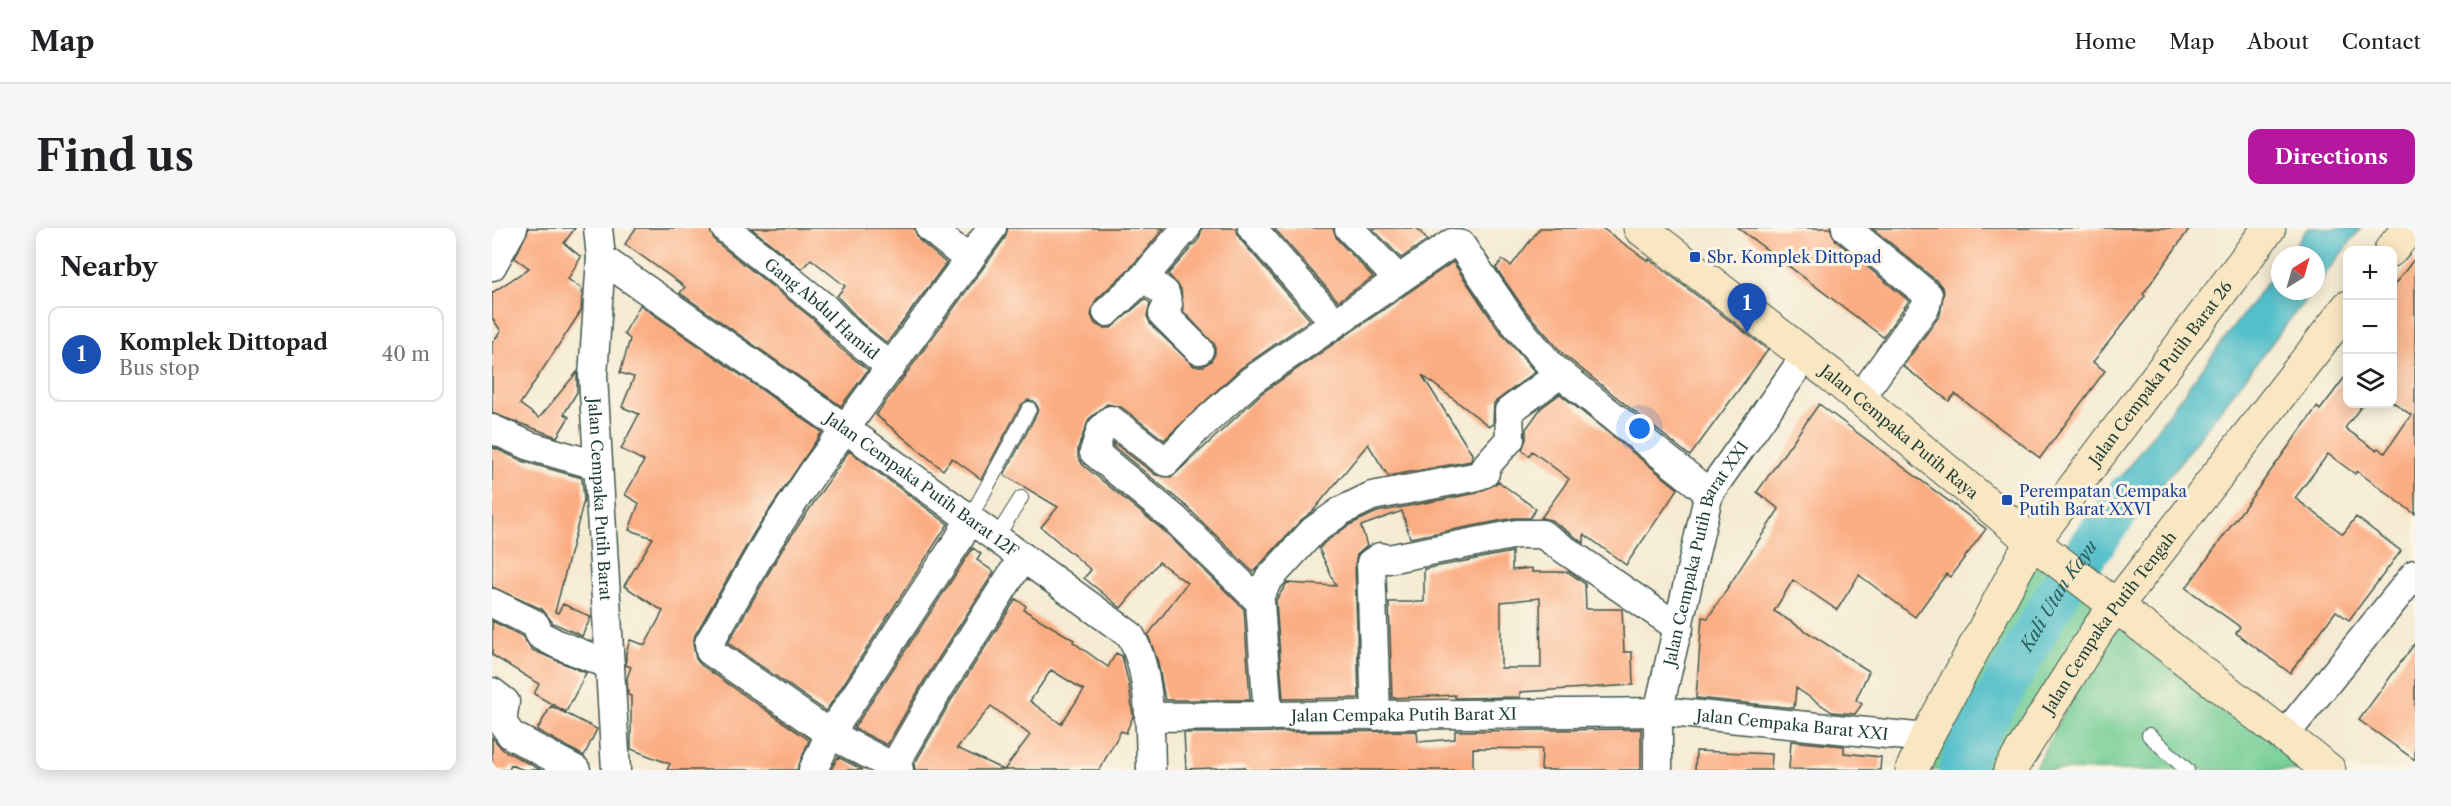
<!DOCTYPE html>
<meta charset="utf-8">
<style>
body{margin:0;font-family:"Libre Caslon Text",serif;background:#f6f6f6;color:#202124}
.controls{position:absolute;right:18px;top:18px;display:grid;overflow:hidden;border-radius:12px;box-shadow:0 3px 15px #0003}
.controls button{width:54px;height:54px;display:grid;place-items:center;padding:0;border:0;border-bottom:2px solid #e0e0e0;background:#fff;color:#202124;font:30px sans-serif}
.compass{position:absolute;left:1779px;top:18px;width:54px;height:54px;border-radius:50%;background:#fff;box-shadow:0 3px 15px #0003;rotate:37deg}
.you{position:absolute;left:1148px;top:201px;width:21px;height:21px;margin:-15px;border:4px solid #fff;border-radius:50%;background:#1a73e8;box-shadow:0 0 0 9px #1a73e833}
.badge{display:grid;place-items:center;width:39px;height:39px;border-radius:50%;background:#b5179e;color:#fff;font-size:20px;font-weight:700}
.pin{position:absolute;translate:-50% -50px;filter:drop-shadow(0 2px 3px #0008)}
.pin::after{content:'';position:absolute;top:32px;width:21px;height:18px;background:inherit;clip-path:polygon(0 0,100% 0,50% 100%)}
.list{margin:0;padding:0;list-style:none}
h2{display:flex;justify-content:space-between;align-items:center;height:78px;margin:0;padding:0 24px;font-size:26px}
h2 small{font-size:20px;font-weight:400;color:#757577}
.list li{display:grid;grid-template-columns:39px 1fr auto;gap:18px;align-items:center;box-sizing:border-box;height:96px;margin:0 12px 12px;padding:0 12px;border:2px solid #e0e0e0;border-radius:12px}
.list b{display:block;font-size:22px;white-space:nowrap}
.list p{margin:0;font-size:20px;white-space:nowrap;color:#757577}
.list em{font-size:20px;font-style:normal;color:#757577}
.icon{flex:none;width:33px;height:33px;fill:none;stroke:currentColor;stroke-width:2;stroke-linecap:round;stroke-linejoin:round}
.map{position:relative;flex:none;width:1923px;height:542px;overflow:hidden;border-radius:12px}
header{display:flex;align-items:center;gap:36px;box-sizing:border-box;height:84px;padding:0 30px;background:#fff;border-bottom:2px solid #e0e0e0}
header strong{font-size:28px}
nav{display:flex;gap:33px;margin-inline-start:auto;font-size:21px}
.intro{display:flex;align-items:center;justify-content:space-between;box-sizing:border-box;height:144px;padding:0 36px}
h1{margin:0;font-size:42px}
.button{padding:15px 27px;border-radius:12px;background:#b5179e;color:#fff;font-size:21px;font-weight:700}
main{display:flex;gap:36px;padding:0 36px}
aside{flex:1;background:#fff;border-radius:12px;box-shadow:0 3px 15px #0003}
.map>svg:first-child{display:block}
.green{fill:#73cd95;stroke:#498564;stroke-width:1.5}
.water{fill:#52bfca;stroke:#387e7f;stroke-width:1.5}
.lines{fill:none;stroke-linecap:round;stroke-linejoin:round}
.river{stroke:#52bfca;stroke-width:44}
.building{fill:#fbac81;fill-rule:evenodd}
.lane-casing{stroke:#3f574c;stroke-width:16}
.street-casing{stroke:#3f574c;stroke-width:31}
.secondary-casing{stroke:#3f574c;stroke-width:35}
.lane{stroke:#fff;stroke-width:14}
.street{stroke:#fff;stroke-width:28}
.secondary{stroke:#f9e7c3;stroke-width:33}
.transit-dot{fill:#1a4fb4;stroke:#fcf5e5;stroke-width:2}
.labels{text-anchor:middle;dominant-baseline:central;stroke-width:6;stroke-linejoin:round;paint-order:stroke}
.transit-label{font-size:16px;fill:#164399;stroke:#fcf5e5;text-anchor:start}
.street-label{font-size:16px;fill:#1f3d34;stroke:#fcf5e5}
.water-label{font-size:18px;font-style:italic;fill:#2c5e5a;stroke:#fcf5e5}
</style>
<header>
<strong>Map</strong>
<nav><a>Home</a><a>Map</a><a>About</a><a>Contact</a></nav>
</header>
<div class="intro"><h1>Find us</h1><a class="button">Directions</a></div>
<main>
<aside>
<h2>Nearby<small></small></h2>
<ul class="list">
<li><span class="badge" style="background:#1a4fb4">1</span><div><b>Komplek Dittopad</b><p>Bus stop</p></div><em>40 m</em></li>
</ul>
</aside>
<div class="map">
<svg width="1923" height="542" viewBox="0 0 1923 542">
<rect width="100%" height="100%" fill="#fcf5e5"/>
<filter id="ink" filterUnits="userSpaceOnUse"><feTurbulence type="fractalNoise" baseFrequency=".0167" numOctaves="2"/><feDisplacementMap in="SourceGraphic" scale="12" xChannelSelector="R" yChannelSelector="G"/><feConvolveMatrix kernelMatrix="1 2 1 2 8 2 1 2 1" color-interpolation-filters="sRGB"/></filter>
<filter id="wash" filterUnits="userSpaceOnUse"><feTurbulence type="fractalNoise" baseFrequency=".008" numOctaves="4" result="noise"/><feDisplacementMap in="SourceGraphic" scale="24" xChannelSelector="R" yChannelSelector="G"/><feGaussianBlur stdDeviation="1.35" result="paint"/><feColorMatrix in="noise" values="0 0 0 0 0 0 0 0 0 0 0 0 0 0 0 0 0 1.4 0 .05"/><feComposite in="paint" operator="in"/></filter>
<g filter="url(#wash)">
<rect width="100%" height="100%" fill="#f5ebd3"/>
<path class="green" d="M1533 325 1829 542H1542L1620 393 1523 542H1420Z"/>
<path class="water" d="M1816 0H1869L1824 58V27H1795Z
M1788 37V63H1820L1616 327 1586 306Z"/>
<g class="lines">
<path class="river" id="s1" d="M1469 542 1475 523 1573 353 1636 268"/>
</g>
<g id="blocks">
<path class="building" d="M37 0H83L72 15 89 29 76 51 90 61 89 83 28 176 47 190 85 144V164L72 186 77 189 65 209 0 185V115L9 103 0 90V65L37 40 23 30Z
M144 0H217L223 13 321 91 347 119 376 142 349 178 188 65 193 59 133 16Z
M259 0H422L427 12 454 35 395 115 370 95 345 68 353 58 319 31 310 41Z
M516 0H672L640 38 604 72 599 87 603 96 611 100H619L653 71 658 75 655 88 659 97 702 138H712L719 133 723 126V117L691 83 689 61 676 46 707 11 710 0H744L748 11 818 92 749 140 672 212 629 179 615 176 597 191 586 220V229L591 237 672 303 752 381 758 472H673L666 434 656 407 695 355 667 334 629 380 592 350 599 342 549 299 566 279 512 247 545 185 546 180 542 173 536 172 529 177 489 251 460 230 451 242 384 187 513 10Z
M782 0H841L845 11 881 49 846 73Z
M880 0H925L935 12 909 30Z
M1048 0H1110L1156 33 1157 31 1276 122 1198 228 1072 127 1033 82 1004 40 1010 32 1019 38Z
M1246 0H1338L1344 13 1417 73 1391 109Z
M1380 0H1698L1651 66 1653 68 1601 134 1613 143 1548 230 1463 166 1457 173 1411 138 1448 87 1452 62 1446 54Z
M1923 30V286L1865 243 1863 246 1836 226 1803 270 1851 306 1864 289 1909 323 1857 392 1844 383 1798 445 1744 405 1748 399 1694 360 1825 179 1828 182 1856 145V176H1871L1853 200 1884 222 1886 220 1893 225 1919 187 1900 173V60Z
M961 34 1006 101 1043 144 1002 175 1001 196 997 198 930 147 980 226 979 233 896 248 876 216 821 283 809 292 761 344 694 278 621 218 622 215 664 247 680 249 770 165Z
M148 77 330 204 263 303 203 407 201 416 204 431 209 437 317 512 305 542H175L178 536 139 521V468L136 467 135 450 139 439 134 437V425L138 412 153 417 171 383 132 358 161 310 137 302 147 275 133 267 152 233 129 221 147 186 130 179 142 149 128 145 138 111 132 106Z
M1068 166 1186 261 1134 337 1092 306V315L1059 292 1049 290 1077 251 1040 223 1037 228 1030 222 1034 211V201L1049 180Z
M1327 176 1494 301 1458 349 1454 346 1423 389 1367 347 1345 382 1301 352 1282 383 1377 443 1364 472 1370 476 1363 486 1340 484 1304 460 1302 480 1204 470 1210 389 1216 390 1287 281 1265 264Z
M0 219 33 234 90 250 92 272 63 384 66 385 71 376 99 389 90 408 61 395 50 381 0 359Z
M357 223 456 296 334 483 236 415 291 320Z
M1007 254 1044 281 1038 290H1022L918 310 910 283 869 298 875 318 865 327 863 336 867 470 791 471 784 372 795 355 844 358 827 321 832 315 857 297 885 284 985 265Z
M481 320 489 326 485 332 502 344 432 453 395 517 362 500Z
M1020 324V342L1040 340V344H1076L1093 356 1094 381H1130L1132 424H1140L1141 457 1028 464V469L963 470V467L900 470 897 374H932V341ZM1048 370 1049 440H1009V374Z
M524 371 534 378 532 382 582 412 581 414 616 439 624 425 630 428 637 457 641 488 634 505 629 503 607 542H423L422 537 460 471ZM559 442 592 462 569 496 538 473ZM499 478 538 507 512 542 465 520Z
M0 393 30 408 40 422 94 445 74 484 42 466 47 456 0 427Z
M1923 415V532L1867 492Z
M59 478 105 501 92 528 45 502Z
M1149 501V542H1049L1050 521 981 520V542H753V539L694 541 692 505 925 503 926 514 963 511V503Z
M0 509 11 522 49 542H32L19 537 17 542H0Z
M1299 513 1352 518V525L1389 529 1388 542 1297 541Z
M1204 523 1280 526 1279 542H1203Z
M346 529 371 542H339Z"/>
</g>
</g>
<g filter="url(#ink)">
<use href="#blocks" fill-opacity="0" stroke="#3f574c" stroke-width="1.5"/>
<g class="lines">
<g class="lane-casing">
<path id="lane" d="M478 290 537 181
M504 310 529 270
M1657 507 1695 542"/>
</g>
<g class="street-casing">
<g id="street">
<path id="s2" d="M106 0 109 30 101 148 124 542"/>
<path id="s3" d="M233 0 332 79 359 107 399 139"/>
<path d="M438 0 477 32"/>
<path d="M760 0 843 95"/>
<path d="M857 0 906 51"/>
<path d="M1354 0 1436 67 1434 78 1367 171"/>
<path id="s4" d="M109 30 354 201 638 407C659 442 658 501 659 542"/>
<path d="M0 38 21 0"/>
<path d="M652 49 673 65 676 76 671 86 707 122"/>
<path d="M615 84 652 49 694 0"/>
<path d="M0 201 38 218 104 237"/>
<path d="M478 290 467 311 338 506 218 423 217 415 277 311 322 243 500 0"/>
<path d="M766 370 776 352 821 303 849 283 880 268 982 249 993 245V239L1018 211 1017 183 1068 146"/>
<path d="M0 375 43 396 48 407 65 416 118 437"/>
<path d="M0 464 13 474 10 494 19 507 84 542"/>
<path d="M776 487 768 374 683 291 602 224 609 202 619 192 674 234 705 201 760 152 960 15 969 17 1020 92 1060 139 1217 265"/>
<path d="M884 488 879 335 888 329 896 331 1025 306H1050L1187 400"/>
<path id="s5" d="M657 489 1178 484 1434 510"/>
<path d="M1792 508 1923 346"/>
<path d="M401 540 446 462 531 329"/>
<path d="M321 542 338 506 407 542"/>
<path id="s6" d="M1166 542V484L1217 265 1314 127"/>
</g>
</g>
<g class="secondary-casing">
<g id="secondary">
<path id="s7" d="M1148 0 1338 146 1541 314 1837 542"/>
<path d="M1899 22 1917 0"/>
<path id="s8" d="M1420 542 1434 510 1533 325 1777 0"/>
<path id="s9" d="M1518 542 1607 400 1856 79"/>
</g>
</g>
<use href="#lane" class="lane"/>
<use href="#street" class="street"/>
<use href="#secondary" class="secondary"/>
</g>
</g>
<g class="transit-dot">
<rect x="1197" y="23" width="12" height="12" rx="3"/>
<rect x="1509" y="266" width="12" height="12" rx="3"/>
</g>
<g class="labels">
<g class="transit-label">
<text x="1215" y="29">Sbr. Komplek Dittopad</text>
<text x="1527" y="263">Perempatan Cempaka<tspan x="1527" dy="18">Putih Barat XXVI</tspan></text>
</g>
<g class="street-label">
<text stroke="none"><textPath href="#s3" startOffset="126">Gang Abdul Hamid</textPath></text>
<text stroke="none"><textPath href="#s8" startOffset="470">Jalan Cempaka Putih Barat 26</textPath></text>
<text stroke="none"><textPath href="#s7" startOffset="330">Jalan Cempaka Putih Raya</textPath></text>
<text stroke="none"><textPath href="#s4" startOffset="393">Jalan Cempaka Putih Barat 12F</textPath></text>
<text stroke="none"><textPath href="#s2" startOffset="272">Jalan Cempaka Putih Barat</textPath></text>
<text stroke="none"><textPath href="#s6" startOffset="225">Jalan Cempaka Putih Barat XXI</textPath></text>
<text stroke="none"><textPath href="#s9" startOffset="178">Jalan Cempaka Putih Tengah</textPath></text>
<text stroke="none"><textPath href="#s5" startOffset="255">Jalan Cempaka Putih Barat XI</textPath></text>
<text stroke="none"><textPath href="#s5" startOffset="644">Jalan Cempaka Barat XXI</textPath></text>
</g>
<g class="water-label">
<text stroke="none"><textPath href="#s1" startOffset="200">Kali Utan Kayu</textPath></text>
</g>
</g>
</svg>
<div class="controls">
<button>+</button>
<button>−</button>
<button><svg class="icon" aria-label="layers" viewBox="0 0 24 24"><path d="M12 4l9 5-9 5-9-5zM3 14l9 5 9-5"/></svg></button>
</div>
<svg class="compass" viewBox="-18 -18 36 36"><path d="M0-13l5 13h-10z" fill="#e53935"/><path d="M0 13l5-13h-10z" fill="#757577"/></svg>
<div class="you"></div>
<div class="pin badge" style="left:1255px;top:105px;background:#1a4fb4">1</div>
</div>
</main>
